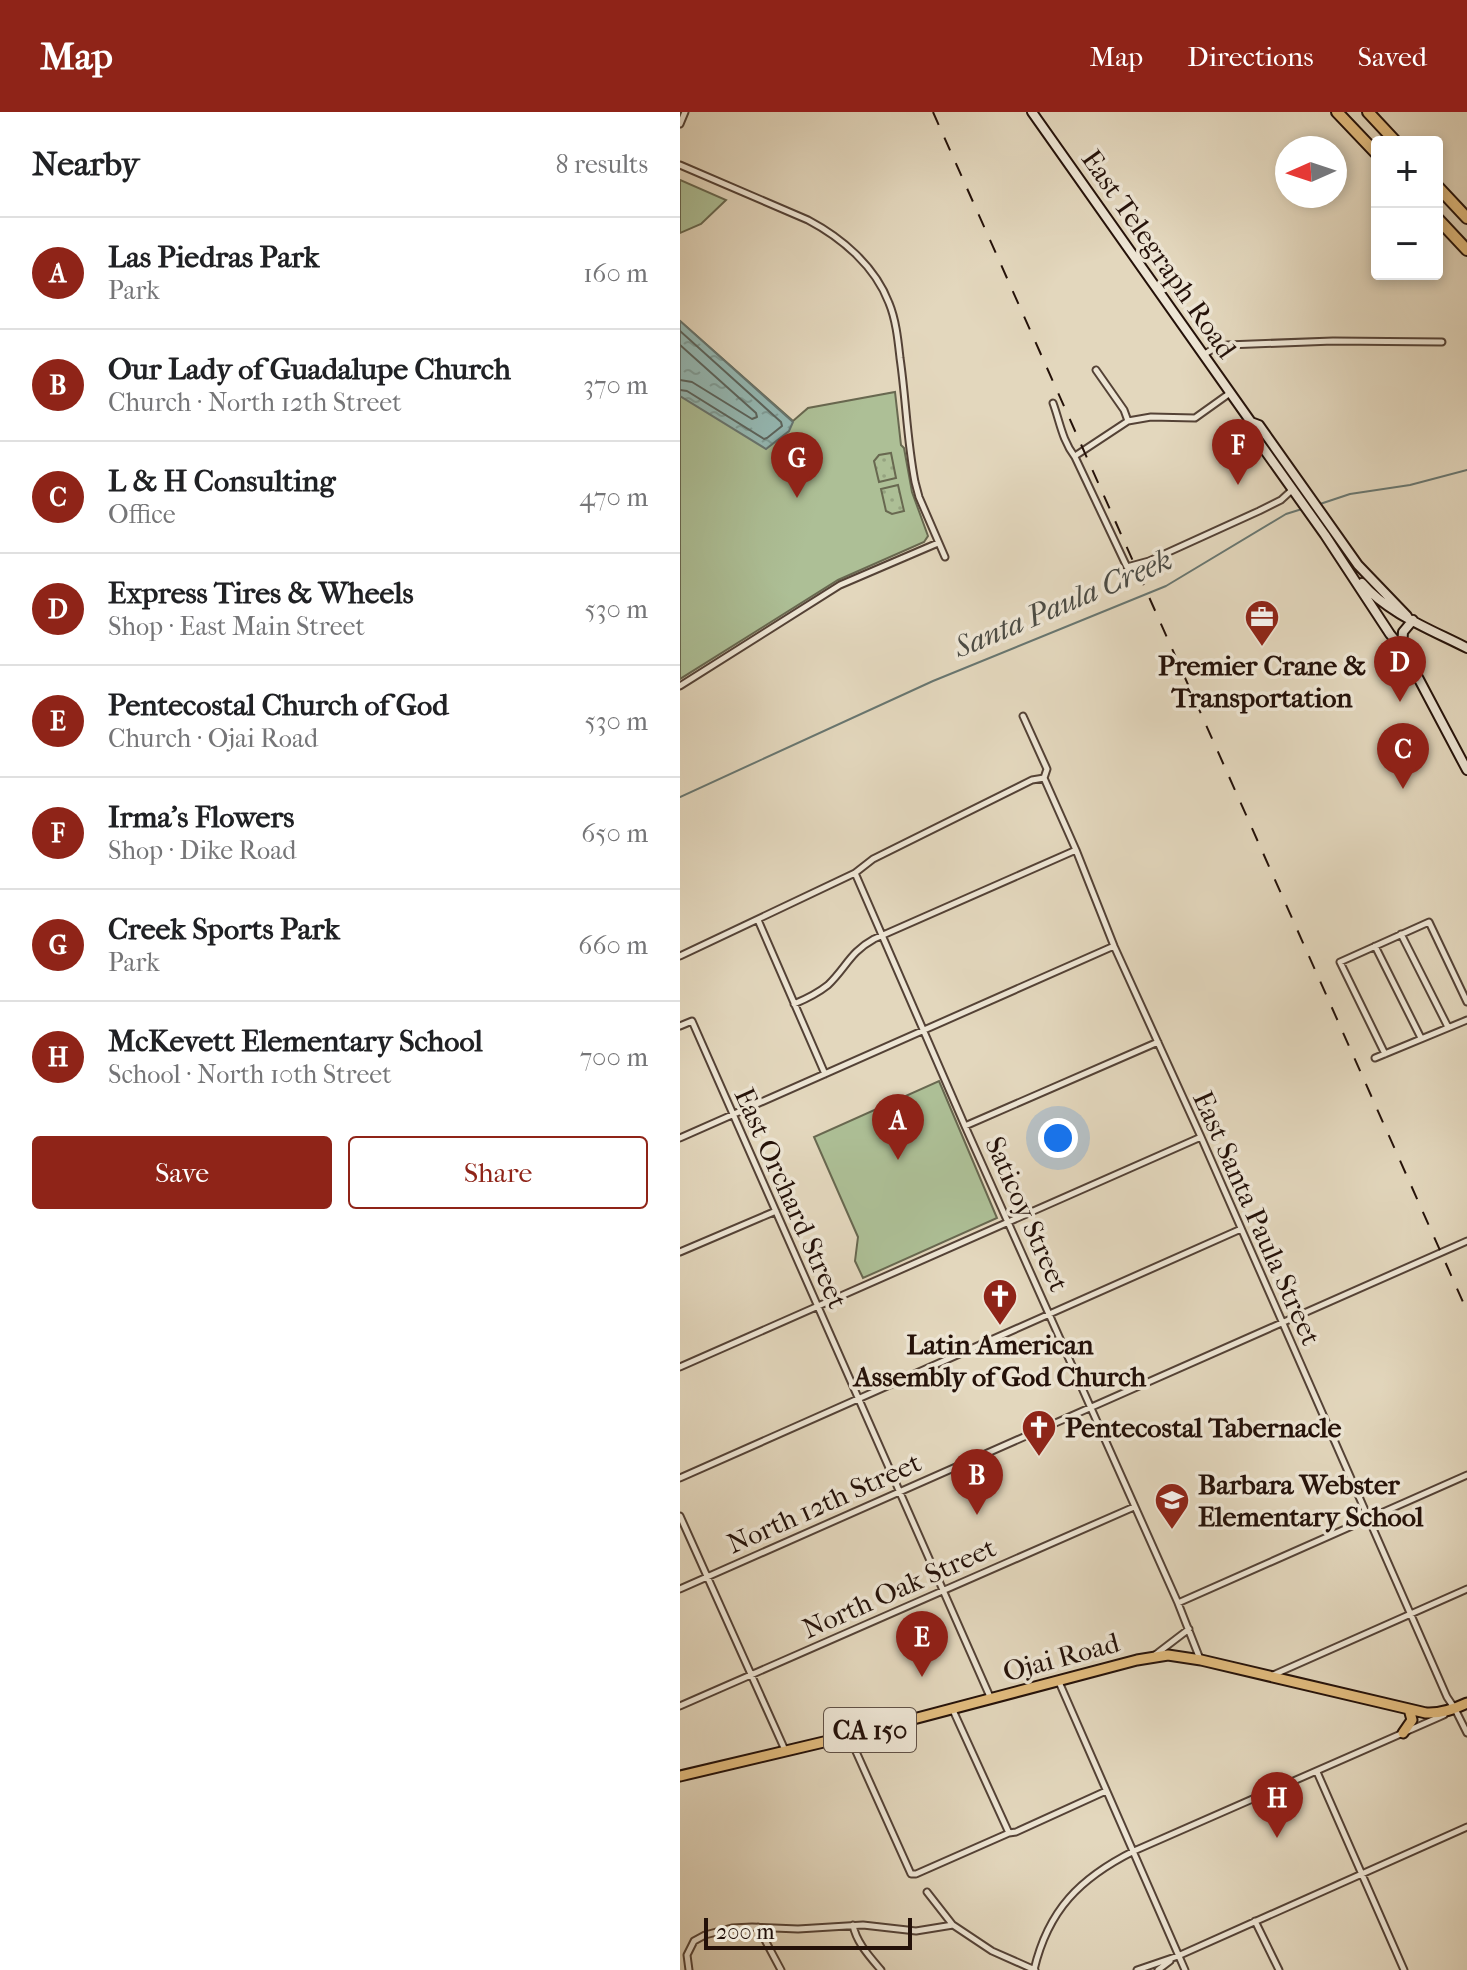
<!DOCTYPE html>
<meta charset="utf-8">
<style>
body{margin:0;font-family:"IM FELL French Canon",serif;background:#f2f2f2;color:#202124}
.controls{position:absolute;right:24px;top:24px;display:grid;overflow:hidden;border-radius:8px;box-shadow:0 4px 12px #0003}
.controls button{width:72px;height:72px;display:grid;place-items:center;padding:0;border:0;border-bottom:2px solid #e0e0e0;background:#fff;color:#202124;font:40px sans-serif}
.compass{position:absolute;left:595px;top:24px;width:72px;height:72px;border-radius:50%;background:#fff;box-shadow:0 4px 12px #0003;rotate:267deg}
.scale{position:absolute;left:24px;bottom:20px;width:208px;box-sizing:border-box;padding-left:8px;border:4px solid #241109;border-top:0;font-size:22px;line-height:28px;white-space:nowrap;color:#241109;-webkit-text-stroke:6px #ede5d4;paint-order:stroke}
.you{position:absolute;left:378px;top:1026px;width:28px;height:28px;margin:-20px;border:6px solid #fff;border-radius:50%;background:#1a73e8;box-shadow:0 0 0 12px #1a73e833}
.badge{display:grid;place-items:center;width:52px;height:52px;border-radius:50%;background:#8f2418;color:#fff;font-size:26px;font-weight:700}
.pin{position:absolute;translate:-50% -66px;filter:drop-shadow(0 2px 4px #0008)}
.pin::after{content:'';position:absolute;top:42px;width:28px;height:24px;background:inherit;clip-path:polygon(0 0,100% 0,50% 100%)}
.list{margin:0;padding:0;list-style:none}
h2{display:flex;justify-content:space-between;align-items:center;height:104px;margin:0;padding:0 32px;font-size:34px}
h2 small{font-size:26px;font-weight:400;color:#757577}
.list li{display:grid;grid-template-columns:52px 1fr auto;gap:24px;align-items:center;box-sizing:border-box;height:112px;padding:0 32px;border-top:2px solid #e0e0e0}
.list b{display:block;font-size:30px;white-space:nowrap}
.list p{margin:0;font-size:26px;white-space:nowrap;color:#757577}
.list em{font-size:26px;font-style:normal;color:#757577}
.actions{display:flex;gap:16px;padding:24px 32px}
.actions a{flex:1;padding:18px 0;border:2px solid #8f2418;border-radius:8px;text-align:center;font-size:28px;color:#8f2418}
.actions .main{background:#8f2418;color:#fff}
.map{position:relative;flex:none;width:787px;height:1858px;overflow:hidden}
header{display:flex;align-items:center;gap:48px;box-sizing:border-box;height:112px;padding:0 40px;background:#8f2418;color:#fff}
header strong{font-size:38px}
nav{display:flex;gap:44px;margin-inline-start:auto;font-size:28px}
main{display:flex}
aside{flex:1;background:#fff}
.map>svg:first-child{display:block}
.park{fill:#adbf96;stroke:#686850;stroke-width:2}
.garden{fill:url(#garden-dots);stroke:#686850;stroke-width:2}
.water{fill:url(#water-ripples);stroke:#687670;stroke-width:2}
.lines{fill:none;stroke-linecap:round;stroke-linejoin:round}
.shore{stroke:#5c655e;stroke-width:2}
.stream{stroke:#687670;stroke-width:2}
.street-casing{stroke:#544236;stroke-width:9}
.secondary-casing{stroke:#241109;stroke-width:12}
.primary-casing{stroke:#241109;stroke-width:13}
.highway-casing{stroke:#241109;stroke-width:14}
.street{stroke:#ede5d4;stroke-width:5}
.secondary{stroke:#ede5d4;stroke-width:8}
.primary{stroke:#e2bc7e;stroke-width:9}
.highway{stroke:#e2bc7e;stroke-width:10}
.rail{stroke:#241109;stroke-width:2;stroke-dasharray:14 14;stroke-linecap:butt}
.labels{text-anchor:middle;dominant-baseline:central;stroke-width:7;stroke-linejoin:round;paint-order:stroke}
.shield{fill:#ede5d4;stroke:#605146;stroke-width:2}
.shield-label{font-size:26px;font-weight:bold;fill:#241109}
.street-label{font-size:28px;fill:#241109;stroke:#ede5d4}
.poi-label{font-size:28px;font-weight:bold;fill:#241109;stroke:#ede5d4}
.water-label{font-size:30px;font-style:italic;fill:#4c4c45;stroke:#ede5d4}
</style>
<header>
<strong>Map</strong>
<nav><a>Map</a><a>Directions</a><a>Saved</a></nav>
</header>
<main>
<aside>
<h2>Nearby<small>8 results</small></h2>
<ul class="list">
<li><span class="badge">A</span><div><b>Las Piedras Park</b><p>Park</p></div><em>160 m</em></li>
<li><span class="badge">B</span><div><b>Our Lady of Guadalupe Church</b><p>Church · North 12th Street</p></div><em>370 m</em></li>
<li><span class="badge">C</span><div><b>L &amp; H Consulting</b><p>Office</p></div><em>470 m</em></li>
<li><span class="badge">D</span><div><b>Express Tires &amp; Wheels</b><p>Shop · East Main Street</p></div><em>530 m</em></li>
<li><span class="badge">E</span><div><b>Pentecostal Church of God</b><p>Church · Ojai Road</p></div><em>530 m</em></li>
<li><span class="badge">F</span><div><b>Irma's Flowers</b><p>Shop · Dike Road</p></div><em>650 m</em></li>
<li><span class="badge">G</span><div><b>Creek Sports Park</b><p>Park</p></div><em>660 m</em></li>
<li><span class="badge">H</span><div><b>McKevett Elementary School</b><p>School · North 10th Street</p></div><em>700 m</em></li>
</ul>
<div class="actions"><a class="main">Save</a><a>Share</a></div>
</aside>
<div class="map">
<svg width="787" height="1858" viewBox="0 0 787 1858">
<defs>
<pattern id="garden-dots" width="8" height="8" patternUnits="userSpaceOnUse" patternTransform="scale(2)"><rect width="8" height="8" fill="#adbf96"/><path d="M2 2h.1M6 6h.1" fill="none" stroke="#95a380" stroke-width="1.8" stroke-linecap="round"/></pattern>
<pattern id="water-ripples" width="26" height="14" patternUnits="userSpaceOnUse" patternTransform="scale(2)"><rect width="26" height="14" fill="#95b9b4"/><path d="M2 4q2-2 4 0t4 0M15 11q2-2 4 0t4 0" fill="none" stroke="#809e99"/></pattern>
</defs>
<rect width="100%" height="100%" fill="#e3d7bd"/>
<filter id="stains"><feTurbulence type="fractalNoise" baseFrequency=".0025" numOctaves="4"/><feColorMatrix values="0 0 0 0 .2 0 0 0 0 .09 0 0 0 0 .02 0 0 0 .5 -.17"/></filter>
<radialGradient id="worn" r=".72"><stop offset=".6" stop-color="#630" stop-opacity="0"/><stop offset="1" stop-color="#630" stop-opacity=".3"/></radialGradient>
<path class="park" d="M0 68 46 88 21 112 0 121Z
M0 209 113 309 128 296 215 280 221 333 224 336 232 380 248 424 244 430 158 468 0 567Z
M259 969 317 1106 183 1166 175 1149 178 1125 134 1025Z"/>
<path class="garden" d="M211 341 216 366 199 370 194 349 199 343Z
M218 373 224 399 212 402 206 399 201 377Z"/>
<path class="water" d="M0 209 113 310 109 319 86 337 0 284Z"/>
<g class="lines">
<path class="shore" d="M0 219 101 310 102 314 87 326 84 327 7 279 0 278
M0 233 76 301 77 305 72 307 12 270 0 268"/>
<path class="stream" d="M640 392 670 382 730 373 787 358
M0 685 253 569 486 474 606 402 622 397"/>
<g class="street-casing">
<path id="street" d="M0 12 5 0
M0 53 128 108C162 126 195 154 209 191 216 208 218 228 220 246 226 287 227 329 235 370L239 385 265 445
M523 243 533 237 547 233 653 229 762 230
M416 258 444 298 448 309
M373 291C380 310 382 328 395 345L447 455 469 449 579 399 601 388 613 377
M395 344 448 309 471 305 515 306 550 281
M0 574 160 473 258 431
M343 604 367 657 364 666 396 738 434 834 521 1025 767 1585 775 1597 787 1621
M175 761 285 1014 498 1491 520 1547
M78 808 145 962
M721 822 768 915
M695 834 741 926
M0 844 175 761 193 747 352 668 364 666
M114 892C126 887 138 881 148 873 166 856 170 840 194 827L396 738
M0 914 12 909 311 1587
M705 942 660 850 749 810 787 890
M695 946 787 908
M285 1014 478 930
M0 1026 434 834
M0 1140 96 1099
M0 1255 521 1025
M0 1366 561 1117
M0 1404 105 1638
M0 1477 787 1129
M498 1491 787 1363
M475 1543 509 1517
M593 1563 787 1477
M379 1570 505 1858
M0 1594 454 1395
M272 1596 329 1721
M169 1624 231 1762H236L329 1721 336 1720 426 1679
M637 1660 724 1858
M247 1780 272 1812
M575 1809 599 1858
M173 1813C176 1830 190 1845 201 1858
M78 1815 101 1858
M9 1858 7 1843 14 1829 25 1823 52 1816 72 1815 118 1817 183 1813 236 1819 273 1813 312 1839 355 1858
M354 1858C368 1798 400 1766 454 1739L764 1603
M457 1858 498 1844 787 1715
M478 1858 490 1849"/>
</g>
<g class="secondary-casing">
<path id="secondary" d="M352 0 571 310V319L645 423 710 522 724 539 787 658
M571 310 579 313 678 453 727 504
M682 471C707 501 752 518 787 536
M722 535 723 520 733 508"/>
</g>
<g class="primary-casing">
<path id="primary" d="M723 1621 732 1608 729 1597
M0 1664 169 1624 457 1548 488 1543 521 1548 746 1601C761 1602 774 1597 787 1591"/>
</g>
<g class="highway-casing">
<path id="highway" d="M657 0 697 42
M688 0 716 30
M757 74 787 106
M757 106 787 138"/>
</g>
<use href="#street" class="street"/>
<use href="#secondary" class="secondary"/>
<use href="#primary" class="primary"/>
<use href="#highway" class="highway"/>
<path class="rail" d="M253 0 787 1199"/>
</g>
<defs>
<g id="office-pin" transform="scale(1.8)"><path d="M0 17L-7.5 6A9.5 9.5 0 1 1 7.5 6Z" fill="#8f2418" stroke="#ede5d4"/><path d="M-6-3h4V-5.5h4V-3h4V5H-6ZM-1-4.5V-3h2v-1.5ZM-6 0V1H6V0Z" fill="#fff"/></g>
<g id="church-pin" transform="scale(1.8)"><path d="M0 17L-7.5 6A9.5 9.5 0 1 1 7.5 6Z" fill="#8f2418" stroke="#ede5d4"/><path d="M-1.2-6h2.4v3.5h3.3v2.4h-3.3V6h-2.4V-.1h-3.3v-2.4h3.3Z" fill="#fff"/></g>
<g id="school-pin" transform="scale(1.8)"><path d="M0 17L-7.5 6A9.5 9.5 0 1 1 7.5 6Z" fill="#8f2418" stroke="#ede5d4"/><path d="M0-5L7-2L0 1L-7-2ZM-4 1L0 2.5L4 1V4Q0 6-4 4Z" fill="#fff"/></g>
</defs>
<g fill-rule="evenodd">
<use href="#office-pin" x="582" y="505"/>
<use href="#church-pin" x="320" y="1184"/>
<use href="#church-pin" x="359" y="1315"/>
<use href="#school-pin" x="492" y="1388"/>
</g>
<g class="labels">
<rect class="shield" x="144" y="1596" width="92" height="44" rx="6"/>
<g class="shield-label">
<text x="190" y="1618">CA 150</text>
</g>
<g class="street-label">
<text transform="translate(479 142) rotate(55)">East Telegraph Road</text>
<text transform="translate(111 1086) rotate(66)">East Orchard Street</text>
<text transform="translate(347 1102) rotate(66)">Saticoy Street</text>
<text transform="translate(577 1106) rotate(66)">East Santa Paula Street</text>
<text transform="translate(144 1391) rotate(-24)">North 12th Street</text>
<text transform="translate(219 1476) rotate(-24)">North Oak Street</text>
<text transform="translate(381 1545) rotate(-15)">Ojai Road</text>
</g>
<g class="poi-label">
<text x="582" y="553">Premier Crane &amp;<tspan x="582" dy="32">Transportation</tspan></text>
<text x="320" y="1232">Latin American<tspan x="320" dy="32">Assembly of God Church</tspan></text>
<text x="385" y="1315" text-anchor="start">Pentecostal Tabernacle</text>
<text x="518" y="1372" text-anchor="start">Barbara Webster<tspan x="518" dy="32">Elementary School</tspan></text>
</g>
<g class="water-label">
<text transform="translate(383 492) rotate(-23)">Santa Paula Creek</text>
</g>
</g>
<rect width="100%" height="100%" filter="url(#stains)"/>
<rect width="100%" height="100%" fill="url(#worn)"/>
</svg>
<div class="controls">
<button>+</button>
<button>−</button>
</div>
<svg class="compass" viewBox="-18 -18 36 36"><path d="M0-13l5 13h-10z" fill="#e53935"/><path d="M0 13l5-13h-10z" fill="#757577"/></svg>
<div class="scale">200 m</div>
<div class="you"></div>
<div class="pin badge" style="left:218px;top:1048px">A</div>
<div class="pin badge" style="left:297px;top:1403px">B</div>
<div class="pin badge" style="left:723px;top:677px">C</div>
<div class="pin badge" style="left:720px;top:590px">D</div>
<div class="pin badge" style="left:242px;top:1565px">E</div>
<div class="pin badge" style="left:558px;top:373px">F</div>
<div class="pin badge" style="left:117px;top:386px">G</div>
<div class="pin badge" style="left:597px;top:1726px">H</div>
</div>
</main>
